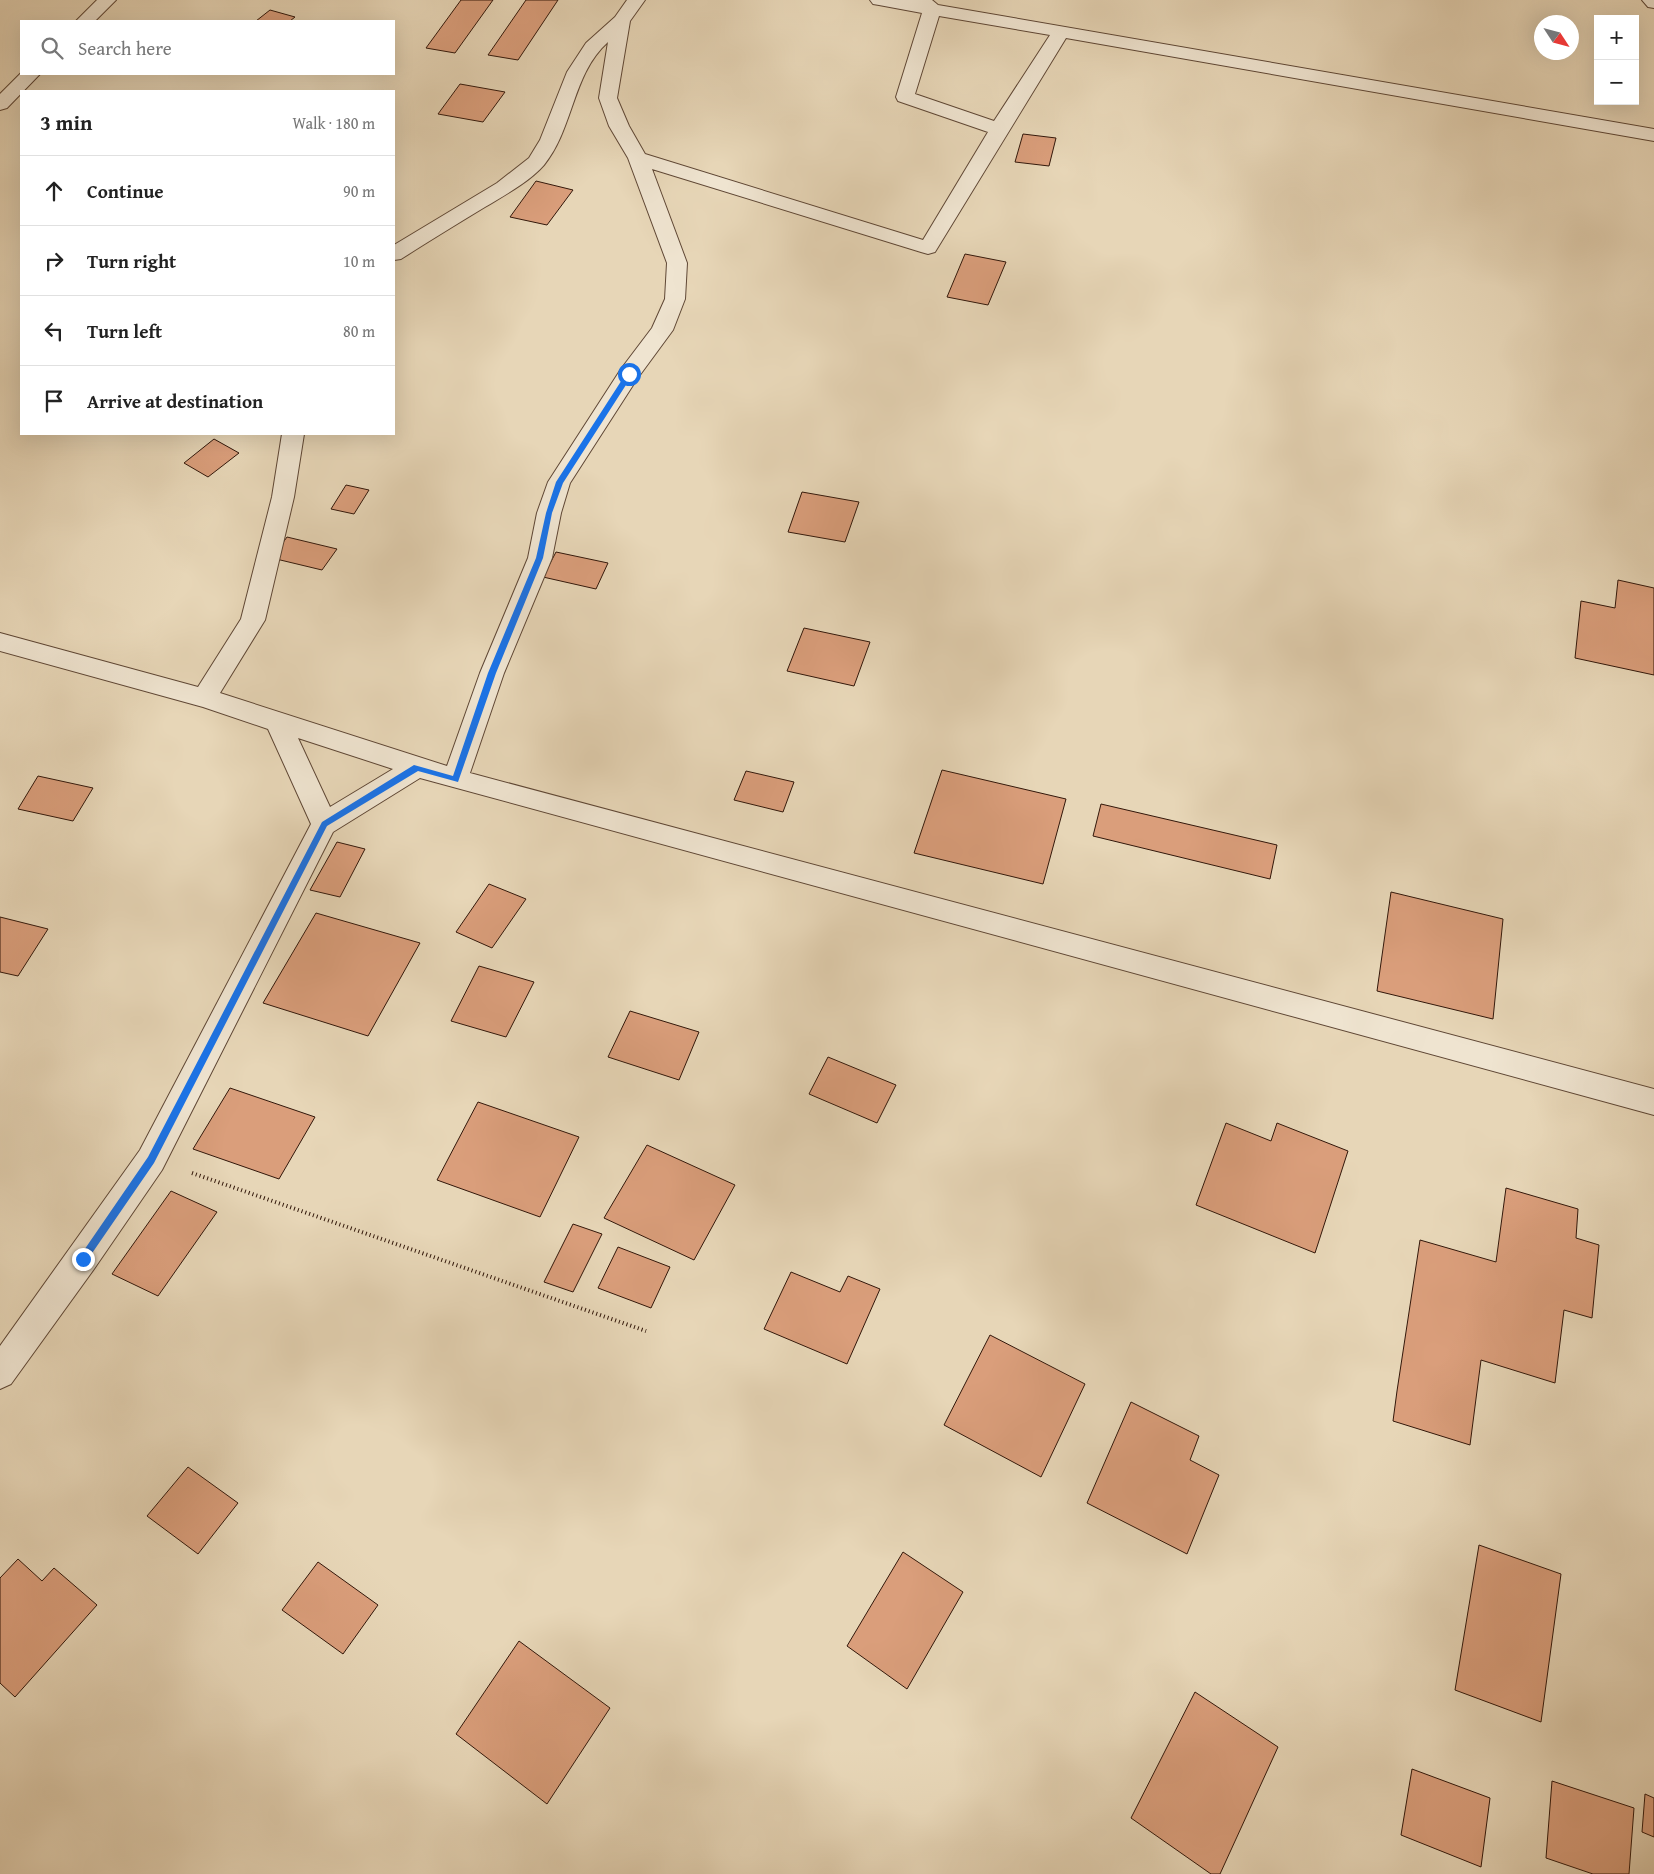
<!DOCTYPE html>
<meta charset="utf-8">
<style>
body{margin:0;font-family:"Gentium Book Plus",serif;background:#f6f6f6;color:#222}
.controls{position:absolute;right:15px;top:15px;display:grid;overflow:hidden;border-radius:0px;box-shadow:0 5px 20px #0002}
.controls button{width:45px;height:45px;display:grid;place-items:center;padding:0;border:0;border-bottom:1px solid #e0e0e0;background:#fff;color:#222;font:25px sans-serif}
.compass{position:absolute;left:1534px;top:15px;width:45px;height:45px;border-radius:50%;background:#fff;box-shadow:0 5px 20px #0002;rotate:126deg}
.stop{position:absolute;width:15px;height:15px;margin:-11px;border:4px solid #1a73e8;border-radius:50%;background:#fff}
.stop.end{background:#1a73e8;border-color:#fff;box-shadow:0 1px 5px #0008}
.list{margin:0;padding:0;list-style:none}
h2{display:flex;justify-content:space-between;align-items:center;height:65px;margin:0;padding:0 20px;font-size:21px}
h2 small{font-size:16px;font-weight:400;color:#767676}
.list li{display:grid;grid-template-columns:32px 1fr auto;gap:15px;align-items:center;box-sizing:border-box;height:70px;padding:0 20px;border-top:1px solid #e0e0e0}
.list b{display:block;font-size:19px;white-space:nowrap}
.list em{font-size:16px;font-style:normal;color:#767676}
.icon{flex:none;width:28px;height:28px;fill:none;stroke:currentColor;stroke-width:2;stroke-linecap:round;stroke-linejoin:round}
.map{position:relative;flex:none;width:1654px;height:1874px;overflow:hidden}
.search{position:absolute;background:#fff;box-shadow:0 5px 20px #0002;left:20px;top:20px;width:375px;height:55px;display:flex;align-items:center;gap:12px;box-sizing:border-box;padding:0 18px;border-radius:0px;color:#767676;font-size:19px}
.panel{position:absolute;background:#fff;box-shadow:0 5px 20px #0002;left:20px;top:90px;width:375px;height:345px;border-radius:0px}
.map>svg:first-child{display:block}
.building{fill:#da9e7b;stroke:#32170a}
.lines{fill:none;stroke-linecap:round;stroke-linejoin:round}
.minor-casing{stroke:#5f4735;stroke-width:2}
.path{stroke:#32170a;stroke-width:4;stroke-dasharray:1 3;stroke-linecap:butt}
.minor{fill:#efe4d0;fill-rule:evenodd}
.route{fill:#1a73e8}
</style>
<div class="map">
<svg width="1654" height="1874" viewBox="0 0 1654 1874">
<rect width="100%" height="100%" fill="#e7d6b7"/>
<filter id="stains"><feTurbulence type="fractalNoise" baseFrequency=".004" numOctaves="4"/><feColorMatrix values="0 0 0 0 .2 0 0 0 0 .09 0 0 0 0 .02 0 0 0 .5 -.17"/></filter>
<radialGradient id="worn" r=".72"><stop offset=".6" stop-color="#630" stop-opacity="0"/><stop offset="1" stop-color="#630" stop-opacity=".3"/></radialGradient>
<path class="building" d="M461 0H493L455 53 426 48Z
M526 0H558L518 60 488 55Z
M270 10 295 17 290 21H256Z
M460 84 505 92 483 122 438 114Z
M1023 134 1056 138 1049 166 1015 162Z
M536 181 573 190 547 225 510 217Z
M965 254 1006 262 988 305 947 297Z
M214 439 239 453 208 477 184 463Z
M346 485 369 490 354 514 331 509Z
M802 492 859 502 845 542 788 532Z
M287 537 337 549 322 570 272 558Z
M556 552 608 563 596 589 543 577Z
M1618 580 1654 588V675L1575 658 1581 601 1615 608Z
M804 628 870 642 854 686 787 671Z
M942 770 1066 799 1043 884 914 853Z
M746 771 794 782 783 812 734 800Z
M38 776 93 788 73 821 18 809Z
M1101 804 1277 845 1270 879 1093 836Z
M337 842 365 849 340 897 310 890Z
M489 884 526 899 492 948 456 932Z
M1391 892 1503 919 1493 1019 1377 991Z
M316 913 420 943 368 1036 263 1003Z
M0 917 48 929 18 976 0 972Z
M479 966 534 982 506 1037 451 1021Z
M630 1011 699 1032 679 1080 608 1057Z
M828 1057 896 1085 877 1123 809 1094Z
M230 1088 315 1117 279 1179 193 1149Z
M478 1102 579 1137 540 1217 437 1180Z
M1226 1123 1271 1141 1277 1123 1348 1151 1315 1253 1196 1205Z
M647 1145 735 1185 694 1260 604 1218Z
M1506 1188 1578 1209 1576 1238 1599 1245 1592 1318 1564 1310 1555 1383 1481 1360 1470 1445 1393 1421 1397 1391 1420 1240 1496 1262Z
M171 1191 217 1212 158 1296 112 1274Z
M573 1224 602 1234 573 1292 544 1282Z
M618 1247 670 1267 651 1308 598 1288Z
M791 1272 840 1292 848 1276 880 1289 847 1364 764 1329Z
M990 1335 1085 1384 1041 1477 944 1425Z
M1131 1402 1199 1436 1190 1460 1219 1475 1187 1554 1087 1503Z
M188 1467 238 1503 198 1554 147 1516Z
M1479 1545 1561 1574 1541 1722 1455 1690Z
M903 1552 963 1592 907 1689 847 1646Z
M18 1559 42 1581 54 1568 97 1605 15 1697 0 1683V1578Z
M318 1562 378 1605 343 1654 282 1610Z
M519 1641 610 1708 547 1804 456 1734Z
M1195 1692 1278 1747 1220 1874H1211L1131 1818Z
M1412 1769 1490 1798 1481 1867 1401 1835Z
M1552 1781 1634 1808 1629 1874H1593L1546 1858Z
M1645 1794 1654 1798V1837L1642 1832Z"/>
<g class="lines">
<g class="minor-casing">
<path id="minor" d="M97 0H116L95 21H76Z
M627 0H645L630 21 617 98 629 126 645 154 923 240 988 132 898 101 896 97 922 13 879 5 873 4 870 0H932L938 5 1654 129V141L1066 38 935 252 928 254 921 252 652 169 687 263 685 299 673 330 637 379 570 483 561 513 552 558 504 673 470 773 1654 1089V1115L420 778 333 832 162 1170 94 1269 11 1384 0 1389V1346L140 1150 311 824 268 729 203 707 0 651V633L198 687 241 619 272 497 282 434H304L294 497 265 620 220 693 447 766 480 673 528 558 537 513 548 482 621 369 652 328 665 299 667 263 628 158 609 126 599 98 608 42C572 74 574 128 544 165 529 182 505 195 485 207 457 224 429 241 401 259L394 260V245L497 183 529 158 540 140 567 72 586 43 615 17ZM939 16 1050 35 994 121 915 94ZM298 738 393 769 330 807Z
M1642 0H1654V8L1648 7Z
M21 73 40 74 7 108 0 110V94Z"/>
</g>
<path class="path" d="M192 1173 646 1331"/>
<use href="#minor" class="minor"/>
</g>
<path class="route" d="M627 372 633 374 563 483 552 513 543 558 496 673 458 782 418 771 327 826 154 1163 86 1262H80V1256L148 1157 322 822 414 765 453 776 488 673 536 558 546 513 556 482Z"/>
<rect width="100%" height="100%" filter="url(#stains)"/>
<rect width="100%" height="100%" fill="url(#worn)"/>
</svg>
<div class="controls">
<button>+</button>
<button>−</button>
</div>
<svg class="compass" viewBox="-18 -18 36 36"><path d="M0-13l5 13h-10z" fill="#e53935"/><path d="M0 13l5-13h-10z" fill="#767676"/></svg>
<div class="stop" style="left:629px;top:374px"></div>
<div class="stop end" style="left:83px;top:1259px"></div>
<div class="search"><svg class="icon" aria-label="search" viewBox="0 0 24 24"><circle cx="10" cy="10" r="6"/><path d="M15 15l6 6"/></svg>Search here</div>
<section class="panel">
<h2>3 min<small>Walk · 180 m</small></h2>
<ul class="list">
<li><svg class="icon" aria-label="ahead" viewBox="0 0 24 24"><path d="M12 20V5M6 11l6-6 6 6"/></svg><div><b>Continue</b></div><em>90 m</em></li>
<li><svg class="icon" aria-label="right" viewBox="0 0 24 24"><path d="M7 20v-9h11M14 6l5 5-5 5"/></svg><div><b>Turn right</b></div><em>10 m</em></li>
<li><svg class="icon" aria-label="left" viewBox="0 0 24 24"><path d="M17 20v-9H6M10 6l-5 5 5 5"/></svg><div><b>Turn left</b></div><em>80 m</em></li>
<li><svg class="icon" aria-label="arrive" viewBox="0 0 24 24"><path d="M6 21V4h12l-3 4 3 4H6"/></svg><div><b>Arrive at destination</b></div></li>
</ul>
</section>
</div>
